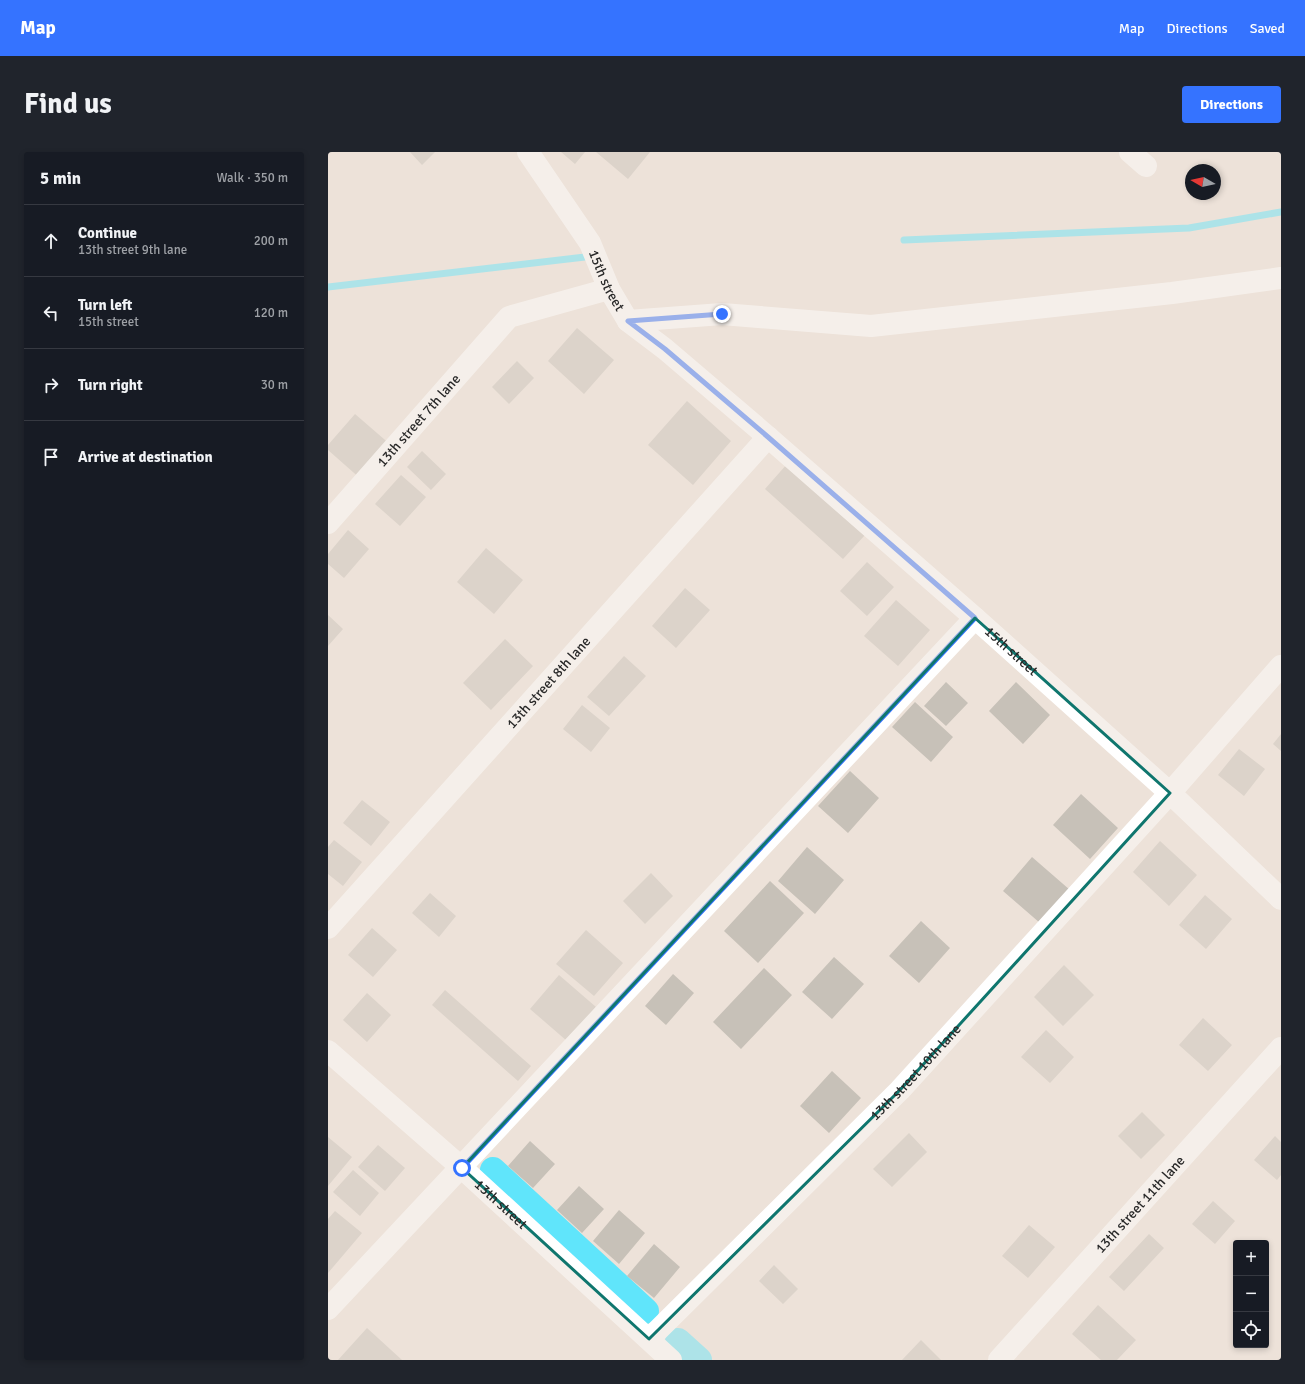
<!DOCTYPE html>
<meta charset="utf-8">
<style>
body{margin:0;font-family:Signika,sans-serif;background:#20242c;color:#f1f3f6}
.controls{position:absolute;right:12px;bottom:12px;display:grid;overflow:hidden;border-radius:4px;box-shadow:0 2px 6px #0003}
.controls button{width:36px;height:36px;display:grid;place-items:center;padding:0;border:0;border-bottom:1px solid #363941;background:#171b24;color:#f1f3f6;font:20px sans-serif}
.compass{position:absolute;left:857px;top:12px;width:36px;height:36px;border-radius:50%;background:#171b24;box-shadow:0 2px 6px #0003;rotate:279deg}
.stop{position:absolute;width:12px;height:12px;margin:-9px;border:3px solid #3573ff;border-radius:50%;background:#fff}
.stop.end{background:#3573ff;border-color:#fff;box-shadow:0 1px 4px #0008}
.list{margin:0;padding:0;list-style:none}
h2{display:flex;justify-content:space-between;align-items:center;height:52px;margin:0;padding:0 16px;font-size:17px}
h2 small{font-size:13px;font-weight:400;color:#9ea1a6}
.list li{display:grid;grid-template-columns:26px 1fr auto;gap:12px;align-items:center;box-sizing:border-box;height:72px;padding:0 16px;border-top:1px solid #363941}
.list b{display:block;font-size:15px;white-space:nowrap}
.list p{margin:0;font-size:13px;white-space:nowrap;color:#9ea1a6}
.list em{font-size:13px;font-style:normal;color:#9ea1a6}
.icon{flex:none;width:22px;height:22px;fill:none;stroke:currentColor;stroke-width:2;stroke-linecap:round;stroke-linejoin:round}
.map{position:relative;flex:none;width:953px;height:1208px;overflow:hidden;border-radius:4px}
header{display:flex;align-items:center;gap:24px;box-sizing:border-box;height:56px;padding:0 20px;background:#3573ff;color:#fff}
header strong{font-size:19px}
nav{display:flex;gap:22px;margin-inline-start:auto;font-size:14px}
.intro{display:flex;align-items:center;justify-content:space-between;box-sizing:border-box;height:96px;padding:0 24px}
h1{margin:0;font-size:28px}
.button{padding:10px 18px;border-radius:4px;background:#3573ff;color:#fff;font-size:14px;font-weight:700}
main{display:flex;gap:24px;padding:0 24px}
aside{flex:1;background:#171b24;border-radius:4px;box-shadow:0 2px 6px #0003}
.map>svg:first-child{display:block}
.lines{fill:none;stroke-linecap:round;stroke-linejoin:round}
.stream{stroke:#60e5fb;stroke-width:7}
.canal{stroke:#60e5fb;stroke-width:26}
.building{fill:#c7c1b8}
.minor{stroke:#fff;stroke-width:22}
.tertiary{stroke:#fff;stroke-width:22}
.route{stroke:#3573ff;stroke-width:5}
.marked{fill:none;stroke:#0f766e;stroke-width:3;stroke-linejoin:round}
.labels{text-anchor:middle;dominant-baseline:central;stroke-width:3;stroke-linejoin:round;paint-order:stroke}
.street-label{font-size:14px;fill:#292929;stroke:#fff}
</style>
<header>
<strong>Map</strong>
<nav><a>Map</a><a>Directions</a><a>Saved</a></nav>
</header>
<div class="intro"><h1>Find us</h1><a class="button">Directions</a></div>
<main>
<aside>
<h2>5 min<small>Walk · 350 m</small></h2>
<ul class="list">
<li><svg class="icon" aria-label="ahead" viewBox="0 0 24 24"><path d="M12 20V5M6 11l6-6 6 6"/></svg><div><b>Continue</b><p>13th street 9th lane</p></div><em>200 m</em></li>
<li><svg class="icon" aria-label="left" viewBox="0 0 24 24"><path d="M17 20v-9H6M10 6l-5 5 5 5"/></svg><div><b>Turn left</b><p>15th street</p></div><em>120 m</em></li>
<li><svg class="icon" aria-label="right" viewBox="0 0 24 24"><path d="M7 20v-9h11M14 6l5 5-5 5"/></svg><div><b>Turn right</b></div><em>30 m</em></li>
<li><svg class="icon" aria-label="arrive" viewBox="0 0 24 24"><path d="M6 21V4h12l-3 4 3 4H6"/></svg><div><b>Arrive at destination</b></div></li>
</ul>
</aside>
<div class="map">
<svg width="953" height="1208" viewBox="0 0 953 1208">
<rect width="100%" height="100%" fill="#ede2d9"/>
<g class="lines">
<path class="stream" d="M576 88 861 76 953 60
M0 135 257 105"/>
<path class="canal" d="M165 1018 318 1159
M350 1189 371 1208"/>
</g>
<path class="building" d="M82 0H107L94 13Z
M233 0H257L247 12Z
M268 0H322L300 27Z
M249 176 286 208 256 242 220 209Z
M189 209 206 226 181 252 164 235Z
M359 249 403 289 365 333 320 293Z
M27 262 64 294 34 328 0 298V293Z
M94 299 118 322 103 338 79 315Z
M459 312 537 383 515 407 437 337Z
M73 323 98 345 72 374 47 352Z
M20 378 41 397 16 426 0 412V402Z
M158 396 195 428 166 462 129 430Z
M539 410 566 435 539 464 512 439Z
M357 436 382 458 348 496 324 474Z
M568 448 602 478 570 514 536 484Z
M0 463 15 477 0 494Z
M177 487 205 514 163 558 135 531Z
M296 504 318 524 281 564 259 545Z
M618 530 640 551 618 574 596 554Z
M688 530 722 563 695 592 661 559Z
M587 550 625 585 603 610 564 575Z
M254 553 282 576 263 600 235 577Z
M953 582V599L945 592Z
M911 597 937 617 916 644 890 623Z
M522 619 551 646 520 681 490 654Z
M753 642 790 676 762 707 725 673Z
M34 648 62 670 43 694 15 671Z
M6 688 34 710 15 734 0 722V695Z
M832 689 869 723 841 754 805 720Z
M479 695 516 728 487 762 450 729Z
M704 705 742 738 712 771 675 739Z
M323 721 345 744 317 772 295 749Z
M442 729 476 761 430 811 396 779Z
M102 741 128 764 111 785 84 761Z
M877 743 904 767 878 797 851 773Z
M593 769 622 796 591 831 561 804Z
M44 776 69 798 45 825 20 803Z
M258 778 295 811 266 844 228 812Z
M506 805 536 832 504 867 474 840Z
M736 813 766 843 735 874 706 845Z
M436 816 464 843 413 897 385 870Z
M345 822 366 841 338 873 317 854Z
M231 823 268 855 239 889 202 857Z
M117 838 203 914 190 929 104 853Z
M39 841 63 863 39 890 15 868Z
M875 866 904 893 880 919 851 893Z
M718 878 746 905 722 931 693 905Z
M504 919 533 946 501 981 472 954Z
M814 960 837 983 813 1007 790 984Z
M581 981 599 1000 564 1035 545 1017Z
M947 984 953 990V1023L949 1028 926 1008Z
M0 985 24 1005 0 1034Z
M202 989 227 1012 205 1036 180 1014Z
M50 993 77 1016 57 1039 30 1015Z
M25 1018 51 1041 32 1064 5 1040Z
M251 1034 276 1057 254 1081 229 1058Z
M885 1049 907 1069 887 1092 864 1072Z
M291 1058 317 1081 291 1112 265 1089Z
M7 1059 34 1081 0 1121V1067Z
M701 1073 727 1095 700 1126 674 1104Z
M821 1082 836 1096 796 1139 781 1125Z
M326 1092 352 1115 326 1146 299 1124Z
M446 1113 470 1137 455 1152 431 1129Z
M770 1153 808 1188 789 1208H773L744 1182Z
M39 1176 74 1208H10Z
M593 1188 613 1208H574Z"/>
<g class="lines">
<g class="minor">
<path id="s1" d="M200 0 262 91 281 137 300 169 337 197 440 285 647 466 842 641 953 747"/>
<path d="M802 0 818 14"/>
<path d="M300 169 394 162 543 174 844 141 953 126"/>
<path id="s2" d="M0 371 181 165 281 137"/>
<path id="s3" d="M0 776 440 285"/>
<path d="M0 1157 647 466"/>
<path id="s4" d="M321 1187 572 938 842 641 953 514"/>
<path id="s5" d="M671 1208 953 896"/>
</g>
<path class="tertiary" id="s6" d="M0 899 134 1016 343 1208"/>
</g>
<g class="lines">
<path class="route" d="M134 1016 647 466 440 285 337 197 300 169 394 162"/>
</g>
<path d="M0 0H953V1208H0ZM647 466 842 641 572 938 321 1187 134 1016Z" fill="#ede2d9" fill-opacity=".55" fill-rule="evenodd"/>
<path class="marked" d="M647 466 842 641 572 938 321 1187 134 1016Z"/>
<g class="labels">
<g class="street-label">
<text stroke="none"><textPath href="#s1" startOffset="151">15th street</textPath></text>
<text stroke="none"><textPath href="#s2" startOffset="137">13th street 7th lane</textPath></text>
<text stroke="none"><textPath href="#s1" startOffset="703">15th street</textPath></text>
<text stroke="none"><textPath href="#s3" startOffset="330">13th street 8th lane</textPath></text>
<text stroke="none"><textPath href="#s4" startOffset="377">13th street 10th lane</textPath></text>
<text stroke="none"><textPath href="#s6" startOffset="231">13th street</textPath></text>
<text stroke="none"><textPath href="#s5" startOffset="210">13th street 11th lane</textPath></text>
</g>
</g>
</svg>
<div class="controls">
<button>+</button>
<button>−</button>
<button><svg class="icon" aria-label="locate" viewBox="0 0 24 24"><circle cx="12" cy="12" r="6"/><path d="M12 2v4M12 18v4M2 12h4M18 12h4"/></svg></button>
</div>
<svg class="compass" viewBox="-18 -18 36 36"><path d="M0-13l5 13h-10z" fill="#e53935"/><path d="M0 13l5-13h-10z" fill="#9ea1a6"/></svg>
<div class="stop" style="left:134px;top:1016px"></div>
<div class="stop end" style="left:394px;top:162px"></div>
</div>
</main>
